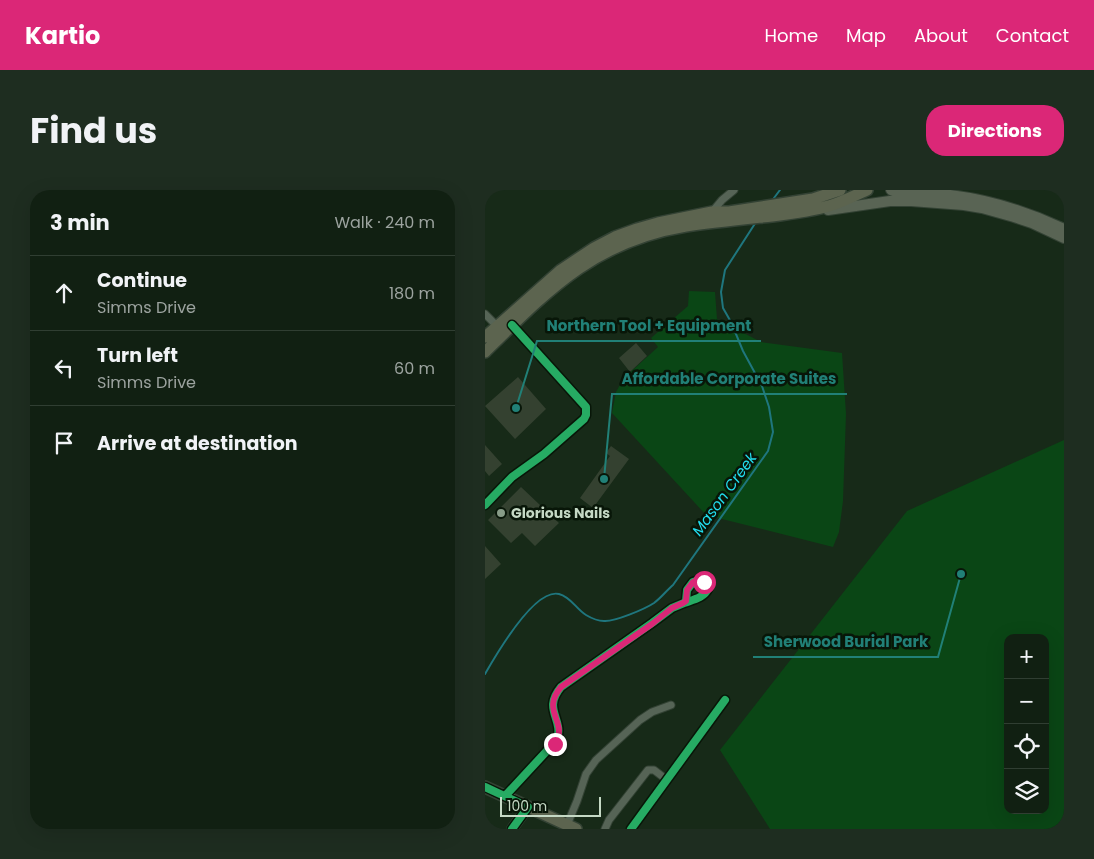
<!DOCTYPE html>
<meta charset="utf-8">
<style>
body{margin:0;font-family:Poppins,sans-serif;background:#1e2d20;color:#f1f3f6}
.controls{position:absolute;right:15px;bottom:15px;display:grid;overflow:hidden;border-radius:10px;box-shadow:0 5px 20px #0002}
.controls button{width:45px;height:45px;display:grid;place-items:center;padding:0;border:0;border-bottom:1px solid #303e32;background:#112012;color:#f1f3f6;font:25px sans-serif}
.scale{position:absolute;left:15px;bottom:12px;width:101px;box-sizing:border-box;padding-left:5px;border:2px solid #c5d9c5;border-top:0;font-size:14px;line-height:18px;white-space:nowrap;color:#c5d9c5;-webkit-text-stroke:4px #081608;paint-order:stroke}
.stop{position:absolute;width:15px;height:15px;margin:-11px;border:4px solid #db2777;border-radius:50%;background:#fff}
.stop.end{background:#db2777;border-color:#fff;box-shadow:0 1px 5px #0008}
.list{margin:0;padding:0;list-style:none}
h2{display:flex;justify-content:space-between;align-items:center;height:65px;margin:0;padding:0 20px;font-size:21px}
h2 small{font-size:16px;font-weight:400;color:#9ca39f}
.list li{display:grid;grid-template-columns:32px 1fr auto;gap:15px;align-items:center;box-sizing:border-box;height:75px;padding:0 20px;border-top:1px solid #303e32}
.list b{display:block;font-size:19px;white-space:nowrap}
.list p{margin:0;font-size:16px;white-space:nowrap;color:#9ca39f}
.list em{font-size:16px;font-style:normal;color:#9ca39f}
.icon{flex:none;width:28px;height:28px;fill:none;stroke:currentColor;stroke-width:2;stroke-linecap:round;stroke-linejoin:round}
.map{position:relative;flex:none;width:579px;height:639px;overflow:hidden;border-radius:20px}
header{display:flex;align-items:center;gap:30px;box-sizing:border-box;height:70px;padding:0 25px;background:#db2777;color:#fff}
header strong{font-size:24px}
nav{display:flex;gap:28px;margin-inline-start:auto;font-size:18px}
.intro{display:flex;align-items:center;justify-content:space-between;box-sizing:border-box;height:120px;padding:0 30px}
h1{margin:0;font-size:35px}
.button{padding:12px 22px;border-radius:20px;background:#db2777;color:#fff;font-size:18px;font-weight:700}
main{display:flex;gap:30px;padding:0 30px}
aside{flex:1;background:#112012;border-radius:20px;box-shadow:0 5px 20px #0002}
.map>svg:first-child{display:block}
.green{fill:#0a4615;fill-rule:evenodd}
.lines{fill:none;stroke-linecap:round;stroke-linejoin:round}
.stream{stroke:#1f767e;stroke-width:2}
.building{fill:#344130}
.street-casing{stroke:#334234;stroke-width:9}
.secondary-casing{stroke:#334234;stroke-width:12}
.primary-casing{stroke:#334234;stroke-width:14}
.street{stroke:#566456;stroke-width:7}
.secondary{stroke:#596454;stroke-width:10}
.primary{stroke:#5c644f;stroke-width:11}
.cycleway-casing{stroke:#081608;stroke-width:11}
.cycleway{stroke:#26ab63;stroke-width:8}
.route{stroke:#db2777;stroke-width:6}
.poi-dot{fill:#889c88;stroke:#081608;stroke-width:2}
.labels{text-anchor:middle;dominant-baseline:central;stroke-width:5;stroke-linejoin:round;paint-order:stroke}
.poi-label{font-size:14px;font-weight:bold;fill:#c5d9c5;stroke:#081608;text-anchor:start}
.water-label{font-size:15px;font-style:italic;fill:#22deef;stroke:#081608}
.leader{fill:none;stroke:#218077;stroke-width:2}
.callout-dot{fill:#218077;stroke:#081608;stroke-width:2}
.callout-label{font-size:15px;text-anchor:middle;font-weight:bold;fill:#218077;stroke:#081608;stroke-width:5;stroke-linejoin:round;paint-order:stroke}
</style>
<header>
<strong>Kartio</strong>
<nav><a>Home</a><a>Map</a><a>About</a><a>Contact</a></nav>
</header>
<div class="intro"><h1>Find us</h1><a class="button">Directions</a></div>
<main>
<aside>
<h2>3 min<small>Walk · 240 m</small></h2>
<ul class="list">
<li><svg class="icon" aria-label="ahead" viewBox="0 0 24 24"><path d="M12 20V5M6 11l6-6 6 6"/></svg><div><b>Continue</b><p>Simms Drive</p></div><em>180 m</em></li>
<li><svg class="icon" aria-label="left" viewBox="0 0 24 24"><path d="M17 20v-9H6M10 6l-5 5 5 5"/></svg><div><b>Turn left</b><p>Simms Drive</p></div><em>60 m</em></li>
<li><svg class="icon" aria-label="arrive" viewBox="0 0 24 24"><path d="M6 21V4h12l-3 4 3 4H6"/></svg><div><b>Arrive at destination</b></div></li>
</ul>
</aside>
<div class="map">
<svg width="579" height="639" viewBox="0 0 579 639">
<rect width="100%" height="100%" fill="#172a18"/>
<path class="green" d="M204 101 230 102 232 129 276 152 357 163 361 224 358 311 354 342 348 357 221 325 127 223 131 202 139 188 173 157 166 148 203 116Z
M579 250V639H285L235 560 422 321ZM523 448H560V620H523Z"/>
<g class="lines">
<path class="stream" d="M286 12 295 0
M0 484C11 465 49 398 74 404 86 407 91 419 101 425 106 428 113 431 119 431 129 432 160 419 169 413 176 408 182 400 188 395L283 261 288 242 284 217 277 196 258 161 246 132 238 118 236 102 240 80 271 32"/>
</g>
<path class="building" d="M151 153 162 166 145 182 134 168Z
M33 187 61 219 30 249 0 216Z
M0 255 17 274 4 286 0 281Z
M126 256 144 269 108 318 95 308 125 266 121 263Z
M36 297 74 333 50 356 37 343 26 353 3 330Z
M0 356 16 374 0 389Z"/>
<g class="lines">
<g class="street-casing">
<path id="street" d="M227 22 237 10 249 0
M0 124 12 136
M0 315 27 287 59 264 99 229 101 225V217L27 135
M20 606 72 550C79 528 57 520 76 497L167 433 187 418 199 413 201 411 202 400 208 392 214 390 219 392 223 399C219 408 207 410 199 413
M82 635 92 611 101 584 111 570 155 530 167 522 186 515
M120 639 124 630 163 580H169L182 590
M146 639 240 510"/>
</g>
<g class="secondary-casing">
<path id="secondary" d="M406 0C414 5 435 2 444 3 491 6 537 19 579 39
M343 20 405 11H426L479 15 497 18 529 27 547 33 579 48
M27 639 43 617"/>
</g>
<g class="primary-casing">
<path id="primary" d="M0 147 76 80 109 58 130 47 152 39 173 33 227 22H244L328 9 355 0
M0 162C63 100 109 51 201 36 229 32 259 29 287 26 309 23 330 21 350 14 361 10 371 5 382 0
M0 597 91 639"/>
</g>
<use href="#street" class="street"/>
<use href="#secondary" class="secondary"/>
<use href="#primary" class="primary"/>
<g class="cycleway-casing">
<path id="cycleway" d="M0 315 27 287 59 264 99 229 101 225V217L27 135
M0 597 43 617 27 639
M20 606 72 550C79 528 57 520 76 497L167 433 187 418 199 413 201 411 202 400 208 392 214 390 219 392 223 399C219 408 207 410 199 413
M146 639 240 510"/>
</g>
<use href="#cycleway" class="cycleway"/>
</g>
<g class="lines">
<path class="route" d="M70 554C84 532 55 522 76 497L167 434 187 418 198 413 201 411 202 400 208 392 214 390 219 392"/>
</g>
<circle class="poi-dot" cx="16" cy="323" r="5"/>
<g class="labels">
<g class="poi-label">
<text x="26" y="323">Glorious Nails</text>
</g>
<g class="water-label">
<text transform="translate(239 304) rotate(-54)">Mason Creek</text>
</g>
</g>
<path class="leader" d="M31 218L52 151H276M119 289L127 204H362M476 384L453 467H268"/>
<g class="callout-dot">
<circle cx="31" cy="218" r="5"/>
<circle cx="119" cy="289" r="5"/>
<circle cx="476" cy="384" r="5"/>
</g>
<g class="callout-label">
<text x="164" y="141">Northern Tool + Equipment</text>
<text x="244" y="194">Affordable Corporate Suites</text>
<text x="361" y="457">Sherwood Burial Park</text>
</g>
</svg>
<div class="controls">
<button>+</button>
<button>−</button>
<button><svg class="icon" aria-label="locate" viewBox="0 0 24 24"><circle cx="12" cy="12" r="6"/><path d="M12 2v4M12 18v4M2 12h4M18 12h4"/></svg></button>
<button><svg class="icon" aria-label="layers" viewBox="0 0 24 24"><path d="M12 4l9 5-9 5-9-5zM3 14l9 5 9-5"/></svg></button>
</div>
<div class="scale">100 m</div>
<div class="stop" style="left:219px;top:392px"></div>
<div class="stop end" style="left:70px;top:554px"></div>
</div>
</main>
